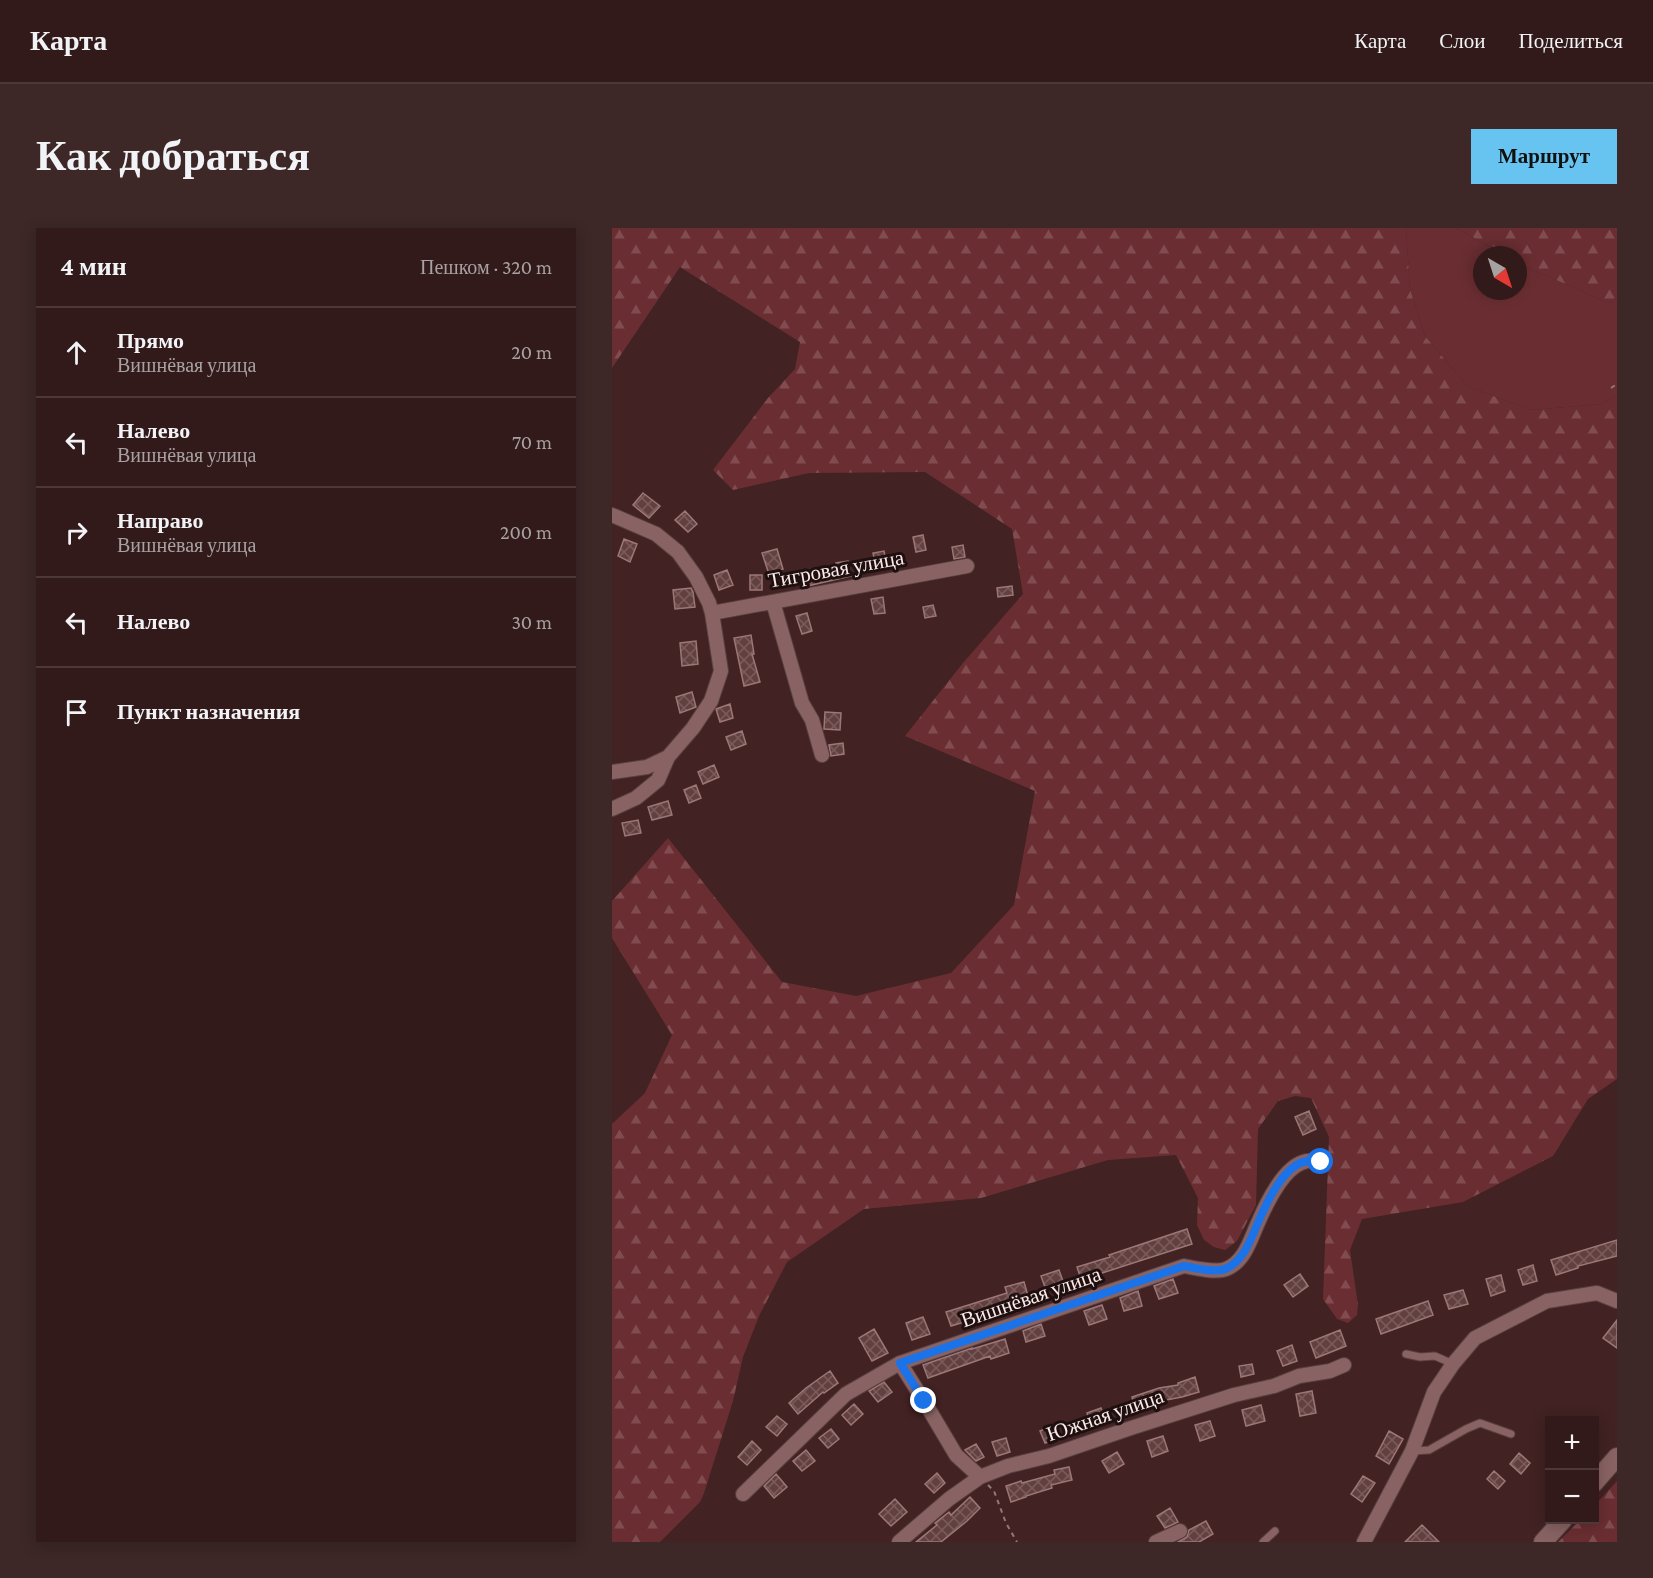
<!DOCTYPE html>
<html lang="ru">
<meta charset="utf-8">
<style>
body{margin:0;font-family:"Crimson Pro",serif;background:#3d2727;color:#f1f3f6}
.controls{position:absolute;right:18px;bottom:18px;display:grid;overflow:hidden;border-radius:0px;box-shadow:0 3px 15px #0003}
.controls button{width:54px;height:54px;display:grid;place-items:center;padding:0;border:0;border-bottom:2px solid #4d3839;background:#321a1a;color:#f1f3f6;font:30px sans-serif}
.compass{position:absolute;left:861px;top:18px;width:54px;height:54px;border-radius:50%;background:#321a1a;box-shadow:0 3px 15px #0003;rotate:141deg}
.stop{position:absolute;width:18px;height:18px;margin:-14px;border:4px solid #1a73e8;border-radius:50%;background:#fff}
.stop.end{background:#1a73e8;border-color:#fff;box-shadow:0 2px 6px #0008}
.list{margin:0;padding:0;list-style:none}
h2{display:flex;justify-content:space-between;align-items:center;height:78px;margin:0;padding:0 24px;font-size:26px}
h2 small{font-size:20px;font-weight:400;color:#a8a1a2}
.list li{display:grid;grid-template-columns:39px 1fr auto;gap:18px;align-items:center;box-sizing:border-box;height:90px;padding:0 24px;border-top:2px solid #4d3839}
.list b{display:block;font-size:22px;white-space:nowrap}
.list p{margin:0;font-size:20px;white-space:nowrap;color:#a8a1a2}
.list em{font-size:20px;font-style:normal;color:#a8a1a2}
.icon{flex:none;width:33px;height:33px;fill:none;stroke:currentColor;stroke-width:2;stroke-linecap:round;stroke-linejoin:round}
.map{position:relative;flex:none;width:1005px;height:1314px;overflow:hidden;border-radius:0px}
header{display:flex;align-items:center;gap:36px;box-sizing:border-box;height:84px;padding:0 30px;background:#321a1a;border-bottom:2px solid #4d3839}
header strong{font-size:28px}
nav{display:flex;gap:33px;margin-inline-start:auto;font-size:21px}
.intro{display:flex;align-items:center;justify-content:space-between;box-sizing:border-box;height:144px;padding:0 36px}
h1{margin:0;font-size:42px}
.button{padding:15px 27px;border-radius:0px;background:#67c4f0;color:#111;font-size:21px;font-weight:700}
main{display:flex;gap:36px;padding:0 36px}
aside{flex:1;background:#321a1a;border-radius:0px;box-shadow:0 3px 15px #0003}
.map>svg:first-child{display:block}
.green{fill:#6a2e32}
.forest{fill:url(#forest-firs)}
.building{fill:url(#building-cross-hatch);stroke:#9d7777;stroke-width:1.5}
.lines{fill:none;stroke-linecap:round;stroke-linejoin:round}
.lane-casing{stroke:#5a4041;stroke-width:9}
.street-casing{stroke:#5a4041;stroke-width:16}
.secondary-casing{stroke:#5a4041;stroke-width:20}
.path{stroke:#927879;stroke-width:2;stroke-dasharray:4.5 4.5;stroke-linecap:butt}
.lane{stroke:#896363;stroke-width:7}
.street{stroke:#896363;stroke-width:14}
.secondary{stroke:#896363;stroke-width:18}
.route{stroke:#1a73e8;stroke-width:8}
.labels{text-anchor:middle;dominant-baseline:central;stroke-width:6;stroke-linejoin:round;paint-order:stroke}
.street-label{font-size:21px;fill:#fceaea;stroke:#1f1010}
</style>
<header>
<strong>Карта</strong>
<nav><a>Карта</a><a>Слои</a><a>Поделиться</a></nav>
</header>
<div class="intro"><h1>Как добраться</h1><a class="button">Маршрут</a></div>
<main>
<aside>
<h2>4 мин<small>Пешком · 320 m</small></h2>
<ul class="list">
<li><svg class="icon" aria-label="ahead" viewBox="0 0 24 24"><path d="M12 20V5M6 11l6-6 6 6"/></svg><div><b>Прямо</b><p>Вишнёвая улица</p></div><em>20 m</em></li>
<li><svg class="icon" aria-label="left" viewBox="0 0 24 24"><path d="M17 20v-9H6M10 6l-5 5 5 5"/></svg><div><b>Налево</b><p>Вишнёвая улица</p></div><em>70 m</em></li>
<li><svg class="icon" aria-label="right" viewBox="0 0 24 24"><path d="M7 20v-9h11M14 6l5 5-5 5"/></svg><div><b>Направо</b><p>Вишнёвая улица</p></div><em>200 m</em></li>
<li><svg class="icon" aria-label="left" viewBox="0 0 24 24"><path d="M17 20v-9H6M10 6l-5 5 5 5"/></svg><div><b>Налево</b></div><em>30 m</em></li>
<li><svg class="icon" aria-label="arrive" viewBox="0 0 24 24"><path d="M6 21V4h12l-3 4 3 4H6"/></svg><div><b>Пункт назначения</b></div></li>
</ul>
</aside>
<div class="map">
<svg width="1005" height="1314" viewBox="0 0 1005 1314">
<defs>
<pattern id="forest-firs" width="22" height="20" patternUnits="userSpaceOnUse" patternTransform="scale(1.5)"><rect width="22" height="20" fill="#6a2e32"/><path d="M5 1l3.5 6h-7zM16 11l3.5 6h-7z" fill="#804c50"/></pattern>
<pattern id="building-cross-hatch" width="8" height="8" patternUnits="userSpaceOnUse" patternTransform="scale(1.5)"><rect width="8" height="8" fill="#634040"/><path d="M0 0l8 8M0 8l8-8" fill="none" stroke="#7a5c5c"/></pattern>
</defs>
<rect width="100%" height="100%" fill="#422223"/>
<path class="green" d="M794 0H844L893 27H870V63H906V34L921 42 997 75 1005 69V167L990 176 920 182 856 159 813 108 798 61Z"/>
<path class="forest" d="M0 0H794L798 61 813 108 856 159 920 182 990 176 1005 167V851L976 871 941 928 851 974 750 991 738 1022 746 1077 745 1087 736 1095 725 1091 711 1071 717 909 699 870 683 868 666 873 646 901 644 977 625 1013 613 1022 602 1019 592 1012 585 997 586 970 564 927 496 932 369 970 252 981 175 1034 147 1088 131 1129 121 1173 92 1265 88 1274 48 1314H0V896L33 865 60 807 0 710V673L56 610 170 754 244 768 339 745 402 677 423 563 293 508 351 435 411 366 400 301 313 244 197 245 121 262 101 242 156 170 183 141 188 114 68 39 0 140Z
M844 0H1005V69L997 75 921 42 906 34V27H893Z
M1005 1253V1314H946L968 1292H982L983 1277Z"/>
<path class="building" d="M31 265 48 278 37 290 21 277Z
M73 283 85 296 76 304 63 292Z
M311 307 314 322 304 324 301 309Z
M12 311 25 316 18 334 6 328Z
M351 317 353 329 342 331 340 319Z
M165 321 171 341 157 346 150 325Z
M272 323 275 339 264 341 261 325Z
M236 333 239 348 191 359 188 345 224 338V335Z
M115 342 121 357 107 362 102 347Z
M138 347H150V362H138Z
M400 358 401 367 386 369 385 360Z
M79 360 81 364 83 379 63 381 61 362Z
M271 369 273 385 262 386 259 371Z
M321 377 324 388 313 390 311 379Z
M195 385 200 403 190 406 184 388Z
M139 407 142 426H140L148 454 132 458 122 410Z
M84 413 86 436 70 438 68 415Z
M80 464 84 479 68 485 64 469Z
M118 476 121 490 108 494 104 481Z
M213 484 229 485 228 502 212 501Z
M130 503 134 516 119 522 114 509Z
M231 515 232 526 219 528 217 517Z
M102 537 107 549 91 556 86 544Z
M84 557 89 570 77 575 72 562Z
M56 573 60 587 40 592 36 579Z
M26 592 29 605 13 608 10 595Z
M697 883 704 901 691 907 683 889Z
M575 1001 580 1016 487 1046 488 1048 470 1054 465 1039 498 1029 497 1027Z
M1005 1012V1028L966 1038V1040L944 1047 939 1032Z
M921 1037 925 1053 911 1057 906 1042Z
M447 1042 452 1056 434 1062 429 1048Z
M688 1046 696 1058 681 1069 672 1057Z
M889 1047 893 1063 879 1068 874 1051Z
M561 1051 566 1065 547 1071 542 1058Z
M412 1054 416 1068 384 1078 385 1084 339 1098 334 1084 395 1065 393 1059Z
M851 1062 856 1076 837 1081 832 1067Z
M526 1063 530 1078 512 1083 508 1070Z
M816 1073 821 1087 769 1106 764 1091Z
M490 1077 495 1091 477 1097 472 1083Z
M311 1089 318 1106 300 1112 294 1095Z
M1005 1092V1120L991 1110Z
M429 1096 433 1108 414 1114 411 1103Z
M262 1101 276 1125 260 1133 247 1110Z
M728 1102 734 1118 704 1130 698 1114Z
M393 1111 397 1125 379 1131 378 1128 316 1150 311 1137 360 1120V1121Z
M680 1117 685 1133 671 1138 665 1123Z
M640 1136 642 1146 629 1149 627 1138Z
M218 1143 226 1155 212 1165 211 1164 186 1186 177 1175 194 1160Z
M583 1149 587 1164 570 1169 538 1175 539 1178 523 1182 520 1169 547 1160 566 1157V1155Z
M272 1154 280 1164 266 1174 257 1163Z
M700 1163 704 1185 688 1188 684 1166Z
M242 1176 251 1186 239 1197 230 1187Z
M649 1177 653 1193 634 1198 630 1182Z
M489 1180 494 1194 479 1199 475 1185Z
M165 1188 175 1196 165 1208 154 1199Z
M598 1193 603 1208 588 1213 583 1197Z
M443 1197 448 1210 433 1215 428 1203Z
M219 1201 227 1211 216 1220 207 1210Z
M777 1203 791 1211 777 1236 764 1228Z
M551 1208 556 1223 540 1229 535 1213Z
M394 1210 398 1224 385 1228 380 1214Z
M140 1213 149 1222 135 1237 126 1229Z
M364 1216 372 1229 364 1233 353 1222Z
M194 1222 203 1233 190 1243 181 1233Z
M505 1224 512 1236 497 1245 490 1233Z
M907 1225 918 1235 909 1246 898 1236Z
M457 1239 460 1252 439 1257 440 1260 414 1268V1269L399 1274 394 1258 409 1253 410 1255 443 1246 442 1242Z
M882 1243 893 1253 886 1261 875 1251Z
M325 1245 333 1255 322 1265 313 1256Z
M164 1246 175 1259 162 1270 152 1258Z
M751 1248 763 1255 750 1274 739 1266Z
M358 1269 368 1280 355 1293 329 1314H304L325 1297 323 1295 337 1284 339 1287Z
M283 1271 295 1284 279 1298 267 1286Z
M558 1280 566 1294 553 1300 545 1288Z
M594 1293 601 1306 587 1314H566L575 1309 577 1302Z
M810 1297 827 1314H793Z"/>
<g class="lines">
<g class="lane-casing">
<path id="lane" d="M794 1126 808 1129 823 1128 841 1136
M800 1223 817 1222 854 1201 868 1195 899 1206
M651 1314 663 1303"/>
</g>
<g class="street-casing">
<path id="street" d="M0 287 44 306 66 324 84 349 97 375 100 385 109 443 99 473 81 500 56 529 35 539 0 544
M161 374 190 475 200 492 210 527
M100 385 355 338
M0 581 24 570 46 552 56 529
M288 1135 312 1173 344 1227 368 1249
M131 1266 234 1166 288 1135 572 1038C582 1040 604 1045 614 1041 632 1034 638 1013 645 997 654 976 672 937 695 933 699 932 705 934 709 934
M287 1314 337 1271 368 1249 396 1238 437 1228 519 1200 622 1167 662 1158 687 1148 718 1143 732 1137
M544 1314 568 1303
M752 1314 800 1223 822 1164 841 1136 863 1110 935 1073 985 1065 1005 1073"/>
</g>
<g class="secondary-casing">
<path id="secondary" d="M982 1255 1005 1229
M931 1314 951 1292"/>
</g>
<path class="path" d="M999 160 1005 156
M376 1257 382 1263 394 1295 405 1314"/>
<use href="#lane" class="lane"/>
<use href="#street" class="street"/>
<use href="#secondary" class="secondary"/>
</g>
<g class="lines">
<path class="route" d="M312 1173 288 1135 572 1038C582 1040 604 1045 613 1041 631 1034 638 1013 645 997 654 976 671 937 695 933 699 932 705 934 709 934"/>
</g>
<g class="labels">
<g class="street-label">
<text transform="translate(224 341) rotate(-10)">Тигровая улица</text>
<text transform="translate(419 1069) rotate(-19)">Вишнёвая улица</text>
<text transform="translate(493 1187) rotate(-19)">Южная улица</text>
</g>
</g>
</svg>
<div class="controls">
<button>+</button>
<button>−</button>
</div>
<svg class="compass" viewBox="-18 -18 36 36"><path d="M0-13l5 13h-10z" fill="#e53935"/><path d="M0 13l5-13h-10z" fill="#a8a1a2"/></svg>
<div class="stop" style="left:709px;top:934px"></div>
<div class="stop end" style="left:312px;top:1173px"></div>
</div>
</main>
